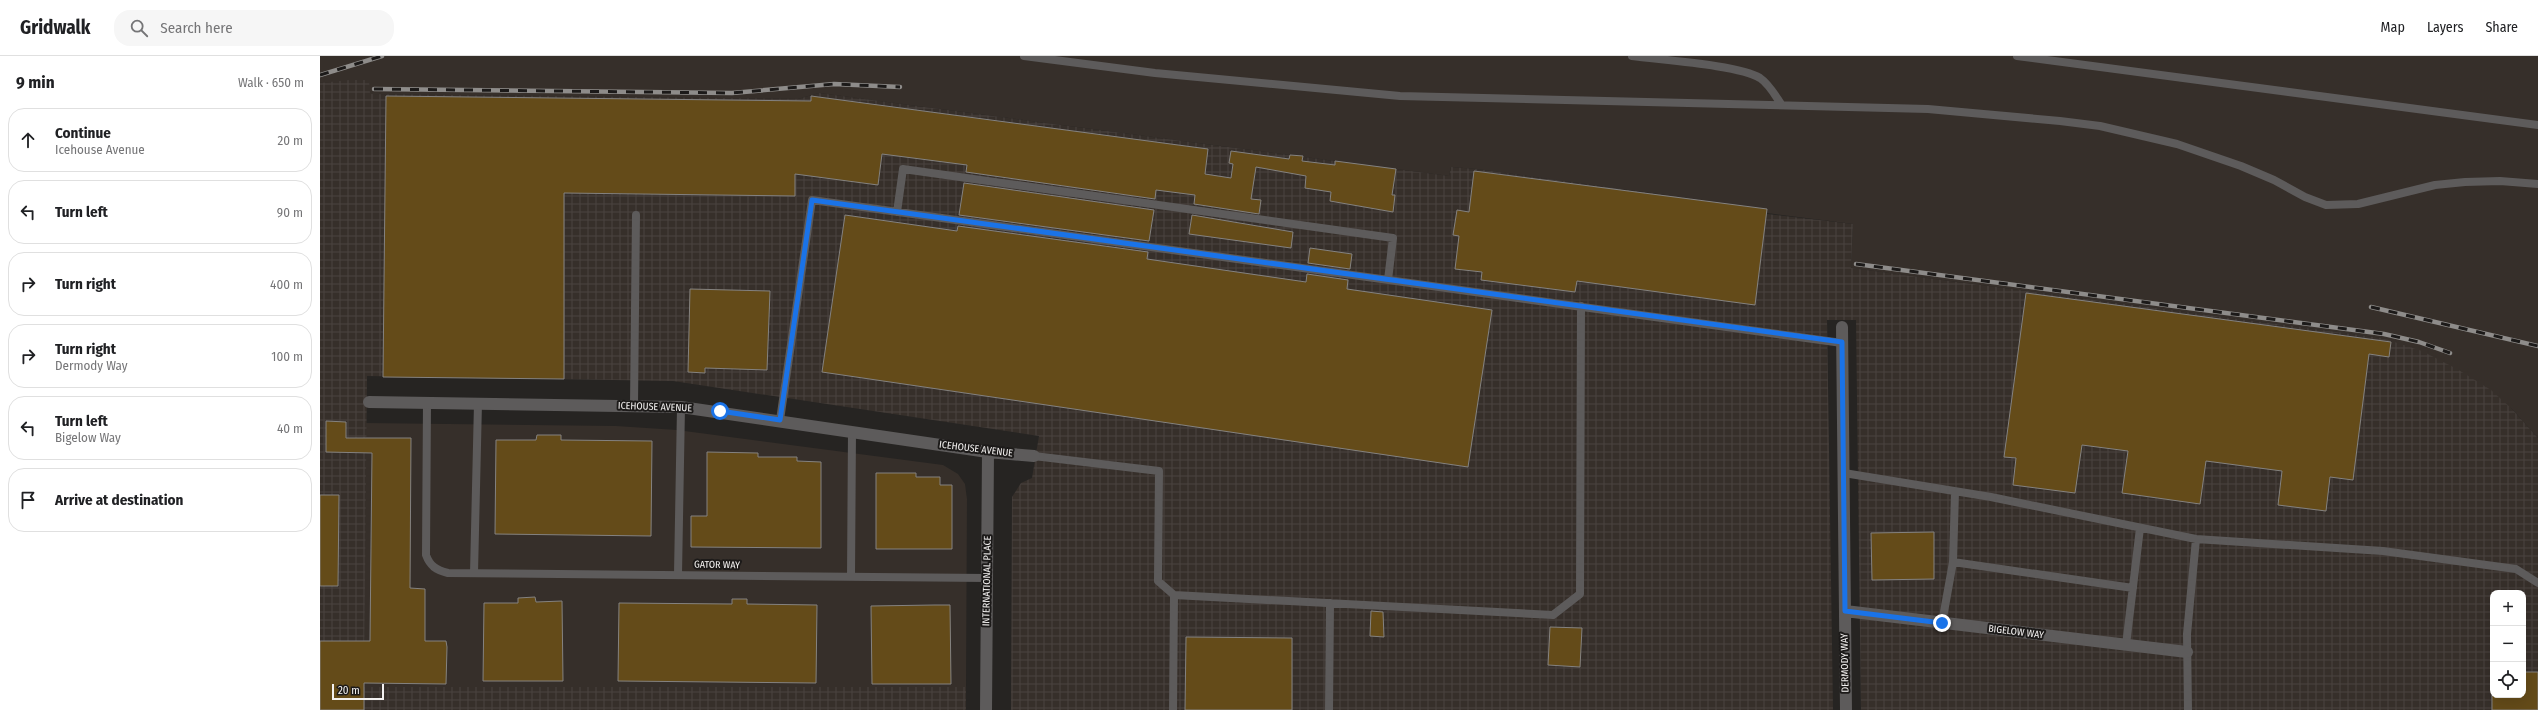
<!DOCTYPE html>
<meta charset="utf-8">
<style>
body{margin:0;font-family:"Fira Sans Condensed",sans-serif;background:#f6f6f6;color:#202124}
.controls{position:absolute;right:12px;bottom:12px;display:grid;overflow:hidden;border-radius:8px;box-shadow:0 4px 16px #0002}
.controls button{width:36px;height:36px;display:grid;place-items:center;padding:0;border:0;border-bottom:1px solid #e0e0e0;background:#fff;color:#202124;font:20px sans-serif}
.scale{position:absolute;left:12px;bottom:10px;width:52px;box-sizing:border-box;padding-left:4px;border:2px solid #f3f1f0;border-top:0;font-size:11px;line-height:14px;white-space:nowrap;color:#f3f1f0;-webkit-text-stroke:3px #1c1a19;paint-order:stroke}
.stop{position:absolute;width:12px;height:12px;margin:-9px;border:3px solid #1a73e8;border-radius:50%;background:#fff}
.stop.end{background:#1a73e8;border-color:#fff;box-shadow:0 1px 4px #0008}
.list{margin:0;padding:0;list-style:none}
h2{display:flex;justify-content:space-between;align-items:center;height:52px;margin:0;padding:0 16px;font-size:17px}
h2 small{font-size:13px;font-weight:400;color:#757577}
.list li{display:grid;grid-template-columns:26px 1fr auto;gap:12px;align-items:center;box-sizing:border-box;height:64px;margin:0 8px 8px;padding:0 8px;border:1px solid #e0e0e0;border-radius:16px}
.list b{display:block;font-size:15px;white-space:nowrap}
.list p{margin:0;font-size:13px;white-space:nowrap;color:#757577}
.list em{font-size:13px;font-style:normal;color:#757577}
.icon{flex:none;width:22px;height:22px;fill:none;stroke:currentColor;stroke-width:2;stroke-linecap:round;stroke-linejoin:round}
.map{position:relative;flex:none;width:2218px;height:654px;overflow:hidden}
header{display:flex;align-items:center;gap:24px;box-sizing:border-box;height:56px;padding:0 20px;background:#fff;border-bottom:1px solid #e0e0e0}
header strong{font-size:19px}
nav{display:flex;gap:22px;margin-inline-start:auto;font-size:14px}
.search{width:280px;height:36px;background:#f6f6f6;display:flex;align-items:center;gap:10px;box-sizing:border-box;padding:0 14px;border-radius:16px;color:#757577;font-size:15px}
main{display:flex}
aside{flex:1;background:#fff}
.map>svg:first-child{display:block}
.built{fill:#362f2a}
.industrial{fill:url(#industrial-grid);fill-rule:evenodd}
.building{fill:#644b19;stroke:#848280}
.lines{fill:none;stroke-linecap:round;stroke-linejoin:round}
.lane{stroke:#5d5b5b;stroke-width:8}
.street{stroke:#5d5b5b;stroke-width:12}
.rail-casing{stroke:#8e8c8a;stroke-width:4.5}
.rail{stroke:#1c1a19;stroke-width:3;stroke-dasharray:9;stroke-linecap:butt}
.route{stroke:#1a73e8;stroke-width:5}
.labels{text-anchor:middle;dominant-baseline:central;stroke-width:4;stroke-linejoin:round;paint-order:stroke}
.street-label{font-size:10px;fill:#f3f1f0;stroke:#1c1a19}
</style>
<header>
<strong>Gridwalk</strong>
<div class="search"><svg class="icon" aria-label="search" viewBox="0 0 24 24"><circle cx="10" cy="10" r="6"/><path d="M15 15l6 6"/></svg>Search here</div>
<nav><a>Map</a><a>Layers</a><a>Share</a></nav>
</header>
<main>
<aside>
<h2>9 min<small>Walk · 650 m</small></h2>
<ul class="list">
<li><svg class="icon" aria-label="ahead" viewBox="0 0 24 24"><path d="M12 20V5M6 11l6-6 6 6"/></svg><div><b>Continue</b><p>Icehouse Avenue</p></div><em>20 m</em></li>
<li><svg class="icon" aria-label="left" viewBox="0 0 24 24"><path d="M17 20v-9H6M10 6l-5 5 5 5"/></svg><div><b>Turn left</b></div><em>90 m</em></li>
<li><svg class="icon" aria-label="right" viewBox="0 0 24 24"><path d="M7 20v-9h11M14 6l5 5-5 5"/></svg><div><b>Turn right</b></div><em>400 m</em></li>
<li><svg class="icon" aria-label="right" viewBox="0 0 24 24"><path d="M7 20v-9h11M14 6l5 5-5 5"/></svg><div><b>Turn right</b><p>Dermody Way</p></div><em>100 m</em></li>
<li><svg class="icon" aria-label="left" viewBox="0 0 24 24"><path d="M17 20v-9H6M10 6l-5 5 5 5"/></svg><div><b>Turn left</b><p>Bigelow Way</p></div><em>40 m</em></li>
<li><svg class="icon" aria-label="arrive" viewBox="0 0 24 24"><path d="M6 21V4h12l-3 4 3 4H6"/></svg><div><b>Arrive at destination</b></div></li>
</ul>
</aside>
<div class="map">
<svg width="2218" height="654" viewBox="0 0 2218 654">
<defs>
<pattern id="industrial-grid" width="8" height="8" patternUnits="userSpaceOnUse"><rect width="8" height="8" fill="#362f2a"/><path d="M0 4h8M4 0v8" fill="none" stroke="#4a433f"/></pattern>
</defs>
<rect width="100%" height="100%" fill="#262422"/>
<path class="built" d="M0 0H2218V382L2192 353 2062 282 1531 212 1533 168 1447 157V153L1156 113 1131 111 1129 120 499 37 478 43 49 38V25L0 27Z
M45 367 296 370 357 374 623 409 638 418 645 428 647 443 646 631H44Z"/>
<path class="industrial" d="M29 24H49L50 38 478 43 499 37 1129 120 1131 111 1156 113 1447 153V158L1533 168 1531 212 2062 282 2102 295 2137 313 2171 334 2192 353 2218 382V654H1541L1536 264H1507L1513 654H691L692 441 701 427 712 422 719 380 353 325 47 320 44 631H646V654H0V27ZM2173 537H2203V639H2173Z"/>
<path class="building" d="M66 40 491 45V40L888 93 885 118 911 122 913 108 909 107 911 95 969 103 970 99 983 100 982 105 1015 109V105L1076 113 1072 139H1075L1073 156 1010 145 1011 136 985 132 986 120 936 111 931 143 941 144 939 158 874 148 875 139 836 134 835 143 646 116 647 109 562 98 558 129 475 118V140L244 137V323L63 321Z
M1154 115 1447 153 1435 249 1257 225 1255 236 1161 224 1162 216 1135 213 1139 180 1133 179 1137 154 1149 156Z
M644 127 834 154 829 185 639 159Z
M525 159 637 175 638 170 828 196 827 203 986 226 987 218 1028 224 1027 233 1172 254 1148 411 502 316Z
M872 159 973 176 971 192 869 178Z
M990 192 1032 198 1030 213 988 207Z
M370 233 450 235 447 314 385 312V317L368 316Z
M1706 237 2071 286 2069 301 2049 298 2033 424 2010 421 2006 455 1958 449 1962 415 1886 405 1880 448 1802 437 1808 395 1762 389 1755 437 1693 429 1696 402 1684 401Z
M6 365 26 366V382H91L90 532 105 533V585H126L127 591 126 628 44 627V654H0V585H50L52 397 6 396Z
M217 379H241V384L332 385 331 480 175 478 176 384H216Z
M387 396 438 397V401H477V405L501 406V492L371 491V460H387Z
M556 417H596V421H620V429H632V493H556Z
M0 439H19L18 530H0Z
M1614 476V523L1552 524 1551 477Z
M215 541 216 546 242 545 243 625H163L164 547H198V542Z
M412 543H427V548L497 549 496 627 298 625 299 547 412 548Z
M614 549H630L631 628H552L551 550Z
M1051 555 1063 556 1064 581 1050 580Z
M1230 571 1262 572 1260 611 1228 609Z
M866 581 972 582V654H865Z
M2203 616H2218V654H2172V639H2203Z"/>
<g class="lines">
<path class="lane" d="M704 0 835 17 1080 40 1608 53 1740 65 1780 70 1857 88 1921 110 1954 124 1985 141 2006 149 2038 148 2115 129 2145 126 2180 125 2218 128
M1312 0C1340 4 1419 9 1440 22 1449 28 1455 39 1461 48
M1697 0 2218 69
M577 156 583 113 1073 182 1068 224
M107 346 106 499C110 510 116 514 128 517L667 522
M314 349 316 159
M460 364 492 144 1522 287
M714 400 839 415 838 525 854 539 1233 559 1260 538 1261 250
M1524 417 1671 441 1876 483 2063 495 2196 513 2218 527
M1635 436 1633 506 1813 532
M154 517 158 347
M358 518 361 351
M531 521 532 375
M1622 567 1633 506
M1806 589 1820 472
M853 654 854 539
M1009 654 1010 547
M1868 654 1867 578 1876 483"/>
<path class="street" d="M1522 271 1526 654
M49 346 361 351 668 396 714 400
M1525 555 1867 596
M666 654 668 396"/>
<g class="rail-casing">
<path id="rail" d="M0 19 62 0
M54 33 412 37 514 28 580 31
M1536 208 2064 278 2099 286 2130 297
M2051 251 2218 290"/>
</g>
<use href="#rail" class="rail"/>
</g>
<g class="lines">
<path class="route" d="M400 355 460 364 492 144 1522 286 1525 555 1622 567"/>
</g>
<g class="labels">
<g class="street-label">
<text transform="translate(335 351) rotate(2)">ICEHOUSE AVENUE</text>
<text transform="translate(656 393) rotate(7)">ICEHOUSE AVENUE</text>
<text transform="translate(397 509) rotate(1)">GATOR WAY</text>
<text transform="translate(667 525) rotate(-89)">INTERNATIONAL PLACE</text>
<text transform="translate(1696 576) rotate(7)">BIGELOW WAY</text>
<text transform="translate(1525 607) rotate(-91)">DERMODY WAY</text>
</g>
</g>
</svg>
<div class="controls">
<button>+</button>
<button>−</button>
<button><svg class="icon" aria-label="locate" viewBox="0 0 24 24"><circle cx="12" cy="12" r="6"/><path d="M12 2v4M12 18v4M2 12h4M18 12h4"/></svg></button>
</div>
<div class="scale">20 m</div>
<div class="stop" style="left:400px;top:355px"></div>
<div class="stop end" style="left:1622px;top:567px"></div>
</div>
</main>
